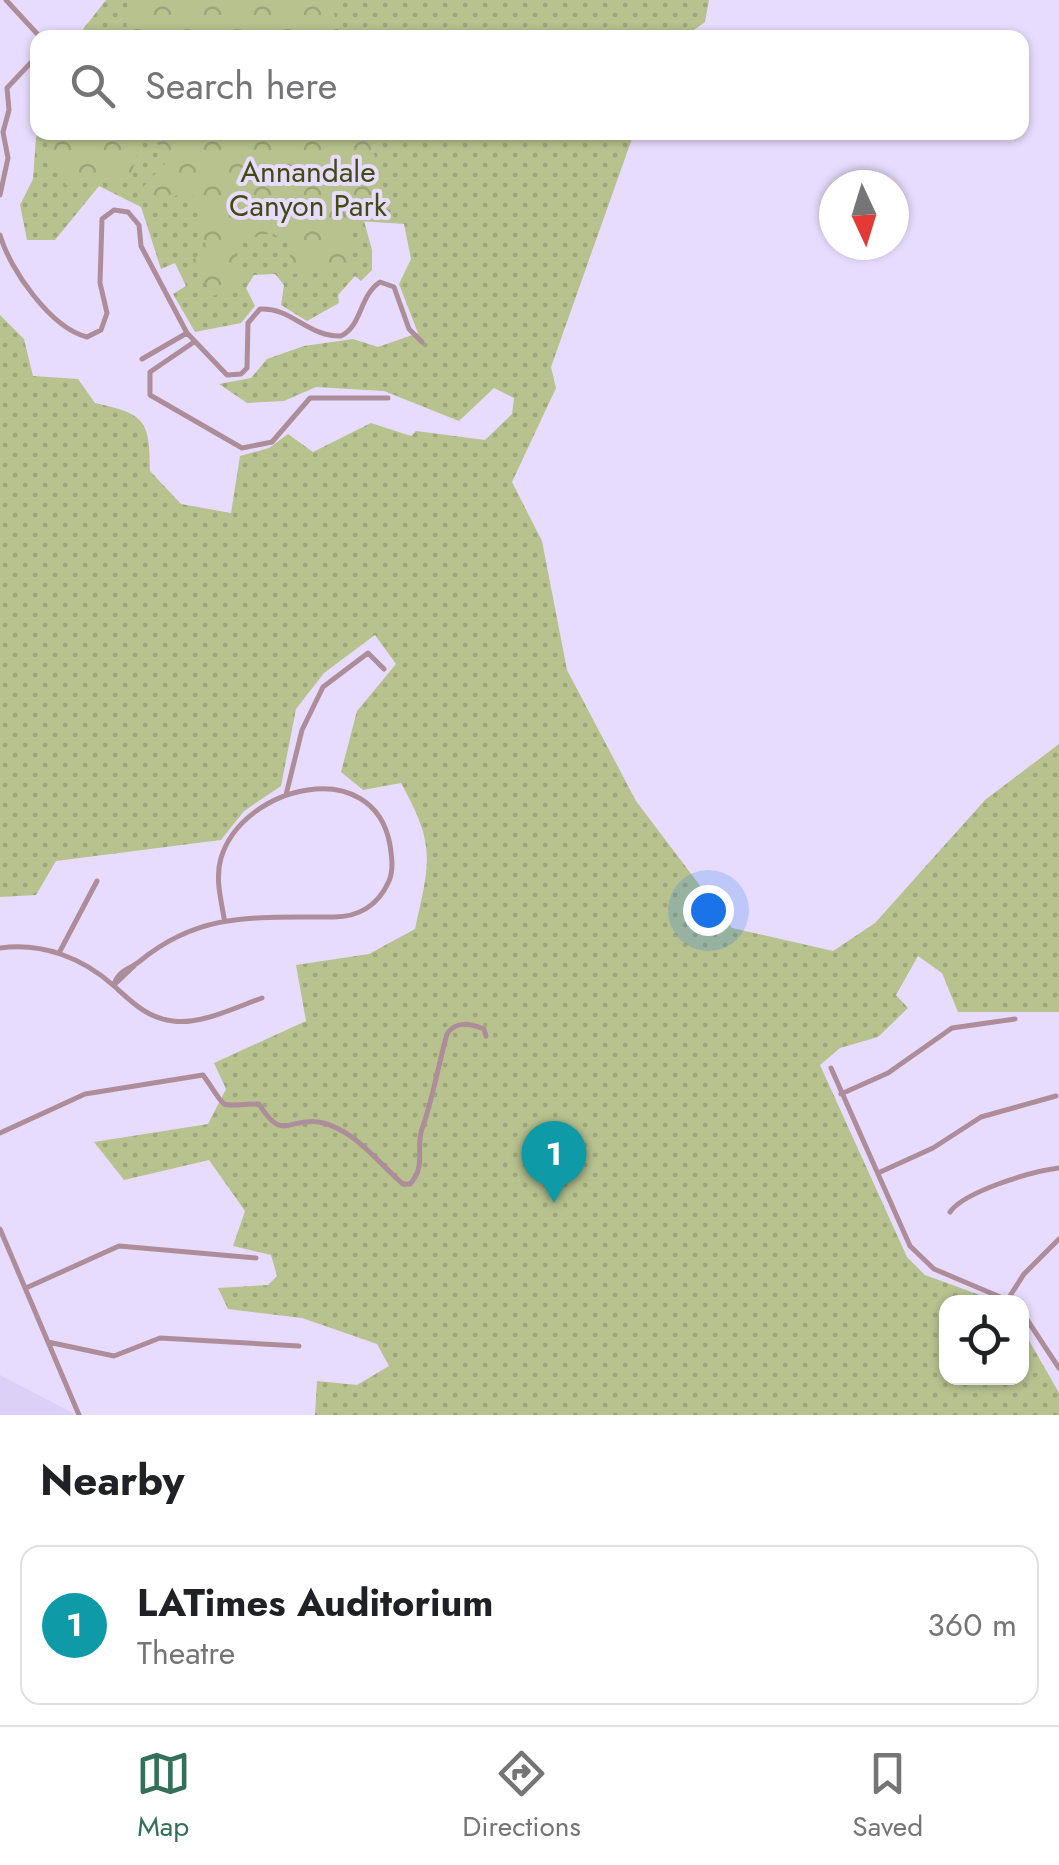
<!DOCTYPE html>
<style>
body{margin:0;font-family:Jost,sans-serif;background:#f6f6f6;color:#202124}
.controls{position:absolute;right:30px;bottom:30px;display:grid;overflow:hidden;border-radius:20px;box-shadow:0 2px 8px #0004}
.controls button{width:90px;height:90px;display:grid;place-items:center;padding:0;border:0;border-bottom:2px solid #e0e0e0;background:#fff;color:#202124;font:50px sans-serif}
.compass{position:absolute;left:819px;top:170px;width:90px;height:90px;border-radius:50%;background:#fff;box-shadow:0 2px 8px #0004;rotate:176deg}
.you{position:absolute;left:708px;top:910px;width:35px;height:35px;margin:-25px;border:8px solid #fff;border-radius:50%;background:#1a73e8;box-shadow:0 0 0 15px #1a73e833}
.badge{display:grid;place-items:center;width:65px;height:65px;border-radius:50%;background:#346f59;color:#fff;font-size:32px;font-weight:700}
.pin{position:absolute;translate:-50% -82px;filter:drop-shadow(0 2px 5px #0008)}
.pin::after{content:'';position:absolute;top:52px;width:35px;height:30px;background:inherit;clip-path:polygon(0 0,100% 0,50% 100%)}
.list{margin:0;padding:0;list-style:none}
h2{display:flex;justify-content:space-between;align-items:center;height:130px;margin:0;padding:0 40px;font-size:42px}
h2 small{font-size:32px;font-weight:400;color:#757577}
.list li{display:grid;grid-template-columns:65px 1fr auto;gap:30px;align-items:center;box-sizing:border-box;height:160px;margin:0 20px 20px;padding:0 20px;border:2px solid #e0e0e0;border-radius:20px}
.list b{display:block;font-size:38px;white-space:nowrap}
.list p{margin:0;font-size:32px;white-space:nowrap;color:#757577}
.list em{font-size:32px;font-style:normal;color:#757577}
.icon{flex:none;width:55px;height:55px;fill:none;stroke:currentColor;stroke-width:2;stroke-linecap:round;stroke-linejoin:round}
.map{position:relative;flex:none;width:1059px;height:1415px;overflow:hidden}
.search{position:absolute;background:#fff;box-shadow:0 2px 8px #0004;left:30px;right:30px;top:30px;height:110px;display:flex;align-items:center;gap:25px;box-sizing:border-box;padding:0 35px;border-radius:20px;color:#757577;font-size:38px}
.sheet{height:310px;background:#fff}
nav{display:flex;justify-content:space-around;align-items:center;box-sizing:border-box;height:140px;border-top:2px solid #e0e0e0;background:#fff;font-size:28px;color:#757577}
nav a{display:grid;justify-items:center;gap:5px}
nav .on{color:#346f59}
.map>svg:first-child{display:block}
.built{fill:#ddd0f7}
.grass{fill:url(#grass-dots)}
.park{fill:url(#park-crowns)}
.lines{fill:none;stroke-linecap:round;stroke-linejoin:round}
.minor{stroke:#ae8d9a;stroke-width:5}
.labels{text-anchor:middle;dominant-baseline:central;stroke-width:8;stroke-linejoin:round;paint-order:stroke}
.park-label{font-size:30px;fill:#424b14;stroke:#e7dcfd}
</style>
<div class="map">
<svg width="1059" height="1415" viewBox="0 0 1059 1415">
<defs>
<pattern id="grass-dots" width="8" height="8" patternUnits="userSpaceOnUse" patternTransform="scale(2.5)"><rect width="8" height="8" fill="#b7c28f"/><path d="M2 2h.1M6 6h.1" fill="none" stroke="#9da67b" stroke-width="1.8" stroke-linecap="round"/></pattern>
<pattern id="park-crowns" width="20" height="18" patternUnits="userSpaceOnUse" patternTransform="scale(2.5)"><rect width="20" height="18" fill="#b7c28f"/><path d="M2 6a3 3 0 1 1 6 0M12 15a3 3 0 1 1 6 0" fill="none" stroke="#9da67b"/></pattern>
</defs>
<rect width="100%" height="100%" fill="#e7dcfd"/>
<path class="built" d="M0 1375 73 1413 74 1415H0Z"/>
<path class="grass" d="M106 0H709L705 22 684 37 76 38Z
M44 132 634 133 551 367 556 388 512 482 542 541 567 670 636 801 732 928 833 951 875 923 985 800 1059 744V1012H958L942 973 918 956 896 995 908 1008 878 1037 840 1048 820 1065 907 1257 925 1275 999 1302H946V1378H1022V1328L1059 1393V1415H315L317 1381 357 1385 389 1366 377 1344 302 1318 228 1309 218 1288 268 1285 277 1276 271 1255 233 1246 245 1211 209 1160 124 1180 94 1142 208 1124 226 1089 214 1063 306 1021 296 965 369 954 415 929C430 861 436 846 401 783L363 790 341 772 357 711 396 664 375 635 324 673 296 709 281 786 244 811 221 840 56 861 36 895 0 897V315L24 339 33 376 78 379 95 403C145 414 150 420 150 471L181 504 231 513 240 456 269 448 288 434 313 452 371 423 411 436 416 431 485 440 512 414 514 398 494 388 459 421 384 391 316 387 284 401 247 403 219 384 251 378 267 359 304 346 353 339 378 347 418 333 399 284 411 259 404 224 364 221 372 250V270L361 281 355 276 338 295 339 303 307 321 281 305 284 285 275 274 254 275 246 288 255 306 241 323 195 332 173 294 186 286 175 263 161 269 141 207 99 186 55 240H27L20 205 33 179 36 137Z"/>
<path class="park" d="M128 0H330L341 37H126Z
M53 133H368L394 223 354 221 347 272 290 274V246L274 234H261L232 247 248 277 214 296 190 261 207 250 191 187 156 207 143 187 169 159 155 141 141 142 129 182 106 179 66 185 44 138Z"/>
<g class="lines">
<path class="minor" d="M6 0 41 38
M0 195 8 158 3 132 9 110 7 88 38 55
M0 235C10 270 51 328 87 337L101 330 107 313 100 283 102 219 114 210 128 212 139 225 141 246 187 333 227 375 241 374 247 368 248 323 260 309C291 307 308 337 341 336 362 326 359 296 380 282L394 287 409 329 422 342
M194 342 150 372V395L242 448 272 442 310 398H388
M142 359 187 333
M286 795 302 730 323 687 368 653 384 669
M0 948C42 942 83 958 114 986 132 1002 147 1018 173 1021 201 1025 236 1007 262 998
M59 953 97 881
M114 985C118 970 129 970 140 961 202 910 259 918 334 917 359 917 378 905 388 883 394 871 392 858 390 845 374 754 243 785 221 858 215 878 221 899 224 918
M114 985 134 966
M831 1068 910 1246 934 1269 1012 1302
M841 1094 888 1073 952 1028 1015 1019
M0 1133 85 1094 203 1075C230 1112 214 1105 259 1104 283 1143 288 1117 319 1122 355 1129 378 1163 403 1184H410C427 1165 415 1149 422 1129 433 1098 438 1066 447 1034 456 1020 471 1024 484 1029L486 1036
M878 1173 933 1148 981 1117 1056 1096
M950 1212C965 1191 1033 1171 1059 1168
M0 1229 79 1415
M26 1288 119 1246 256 1258
M1008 1299 1024 1274 1059 1239
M1022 1312 1059 1368
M48 1342 114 1356 160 1338 299 1346"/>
</g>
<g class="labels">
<g class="park-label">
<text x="308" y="171">Annandale<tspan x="308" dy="34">Canyon Park</tspan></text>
</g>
</g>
</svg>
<div class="controls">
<button><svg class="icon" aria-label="locate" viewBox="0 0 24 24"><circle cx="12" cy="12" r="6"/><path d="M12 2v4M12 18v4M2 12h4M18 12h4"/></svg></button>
</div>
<svg class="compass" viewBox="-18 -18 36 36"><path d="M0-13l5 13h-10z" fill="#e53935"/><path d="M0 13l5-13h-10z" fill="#757577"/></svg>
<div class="you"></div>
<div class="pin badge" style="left:554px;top:1203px;background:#0f9aa8">1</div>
<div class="search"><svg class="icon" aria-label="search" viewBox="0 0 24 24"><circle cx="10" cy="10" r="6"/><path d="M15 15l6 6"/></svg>Search here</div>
</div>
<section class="sheet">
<h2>Nearby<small></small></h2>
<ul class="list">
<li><span class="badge" style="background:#0f9aa8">1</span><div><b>LATimes Auditorium</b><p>Theatre</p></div><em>360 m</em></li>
</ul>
</section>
<nav>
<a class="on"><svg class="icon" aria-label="map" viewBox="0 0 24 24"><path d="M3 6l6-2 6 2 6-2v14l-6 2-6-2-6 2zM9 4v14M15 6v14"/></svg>Map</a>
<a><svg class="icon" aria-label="directions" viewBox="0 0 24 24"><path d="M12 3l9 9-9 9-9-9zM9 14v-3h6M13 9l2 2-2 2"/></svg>Directions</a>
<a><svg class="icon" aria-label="saved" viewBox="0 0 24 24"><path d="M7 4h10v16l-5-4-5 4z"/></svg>Saved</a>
</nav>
